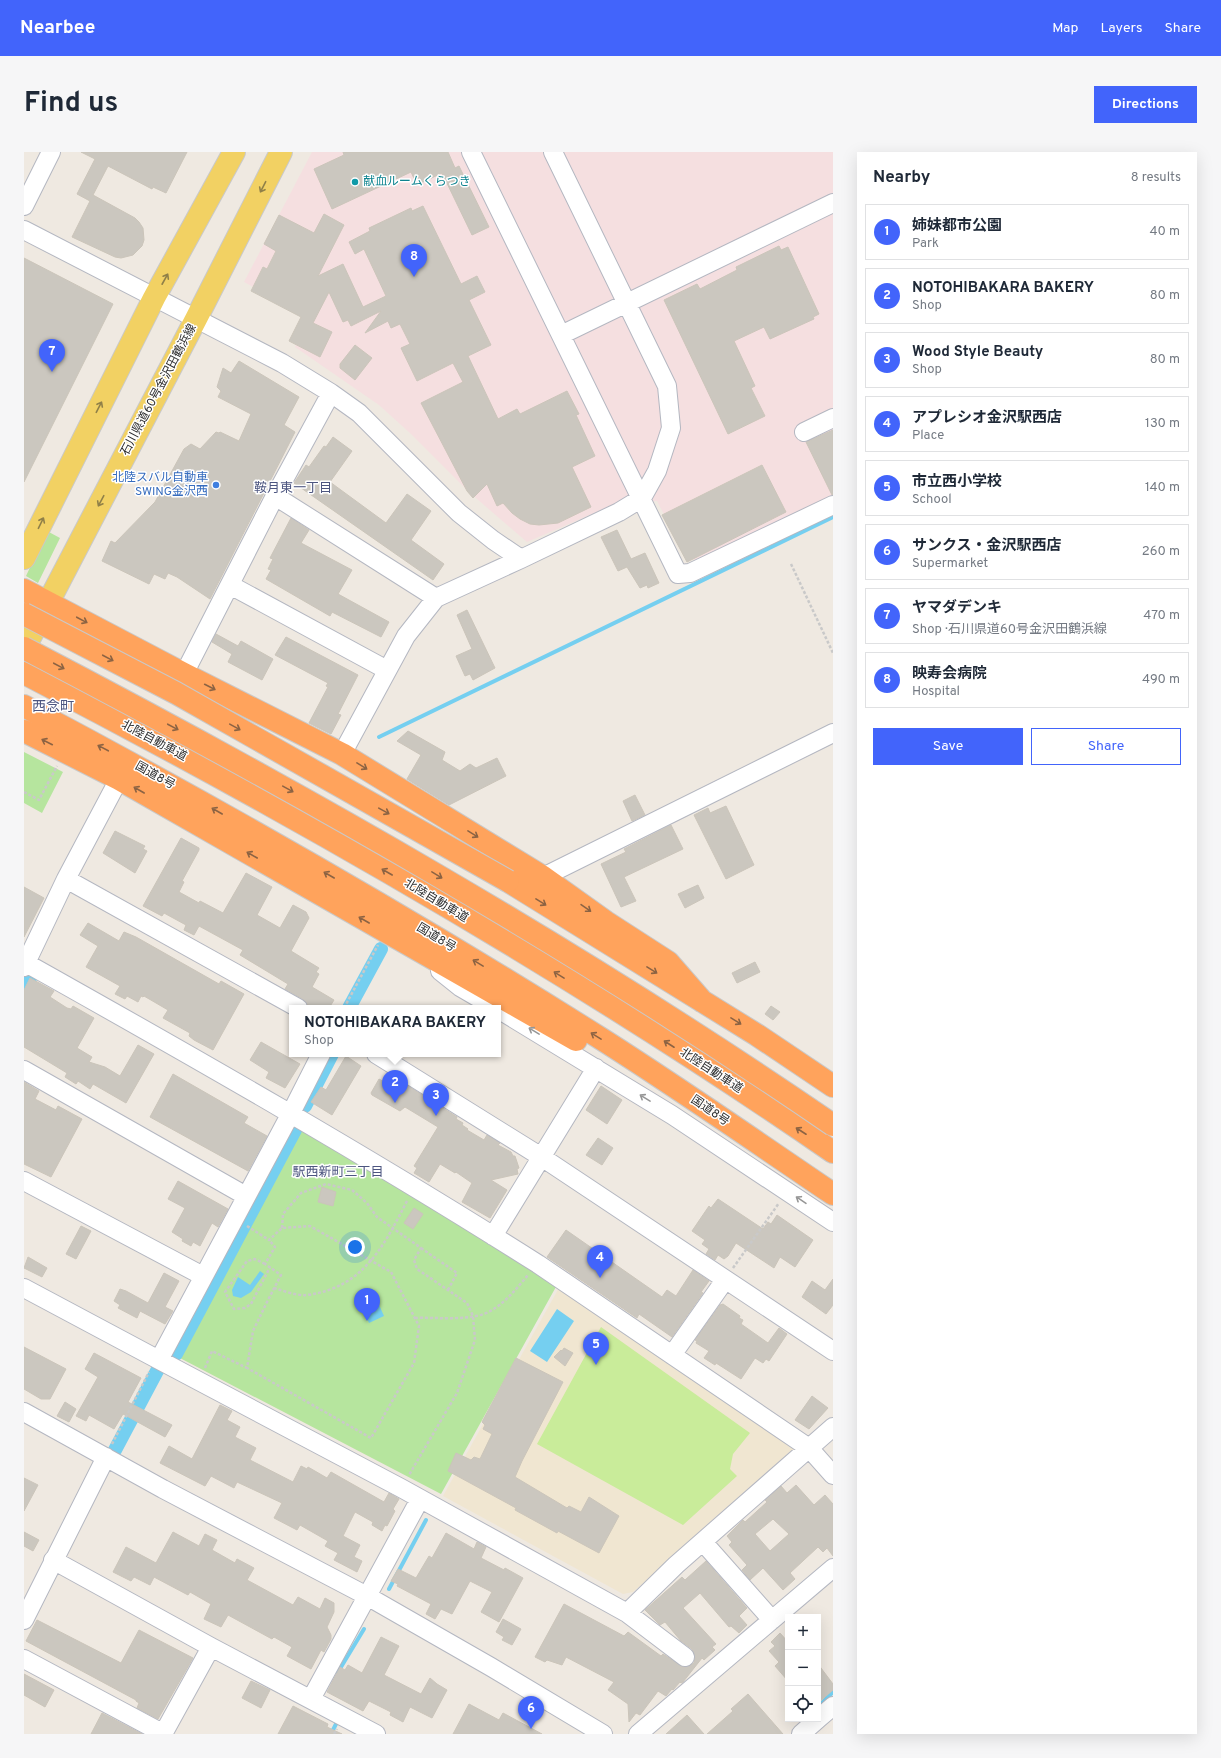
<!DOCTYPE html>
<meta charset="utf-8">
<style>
body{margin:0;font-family:Overpass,"Noto Sans JP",sans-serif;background:#f6f6f7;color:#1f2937}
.controls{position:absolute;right:12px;bottom:12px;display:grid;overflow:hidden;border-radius:0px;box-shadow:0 4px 16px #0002}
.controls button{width:36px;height:36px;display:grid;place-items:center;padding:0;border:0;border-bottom:1px solid #e0e1e3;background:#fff;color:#1f2937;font:20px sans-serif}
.you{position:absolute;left:331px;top:1095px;width:14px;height:14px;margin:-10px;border:3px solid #fff;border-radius:50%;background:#1a73e8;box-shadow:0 0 0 6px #1a73e833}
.badge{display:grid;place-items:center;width:26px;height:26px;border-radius:50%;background:#4264fb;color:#fff;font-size:13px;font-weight:700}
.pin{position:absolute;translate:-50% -33px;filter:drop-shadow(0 1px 2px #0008)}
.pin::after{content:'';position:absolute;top:21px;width:14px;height:12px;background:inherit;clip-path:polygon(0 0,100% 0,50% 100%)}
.popup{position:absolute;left:265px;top:853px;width:212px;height:52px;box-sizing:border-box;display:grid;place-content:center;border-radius:0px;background:#fff;filter:drop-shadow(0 1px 3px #0005);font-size:13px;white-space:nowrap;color:#747a83}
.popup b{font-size:15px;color:#1f2937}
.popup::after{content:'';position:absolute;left:50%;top:100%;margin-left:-8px;border:8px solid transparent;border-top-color:#fff}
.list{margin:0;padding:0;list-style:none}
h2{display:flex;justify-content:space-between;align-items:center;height:52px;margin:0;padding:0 16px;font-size:17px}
h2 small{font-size:13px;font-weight:400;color:#747a83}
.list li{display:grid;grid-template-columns:26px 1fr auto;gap:12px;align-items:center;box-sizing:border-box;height:56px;margin:0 8px 8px;padding:0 8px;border:1px solid #e0e1e3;border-radius:0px}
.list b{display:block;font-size:15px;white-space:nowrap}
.list p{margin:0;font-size:13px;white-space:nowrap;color:#747a83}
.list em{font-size:13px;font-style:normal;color:#747a83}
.actions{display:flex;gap:8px;padding:12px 16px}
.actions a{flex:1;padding:9px 0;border:1px solid #4264fb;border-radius:0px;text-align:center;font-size:14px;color:#4264fb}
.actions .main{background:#4264fb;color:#fff}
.icon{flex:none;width:22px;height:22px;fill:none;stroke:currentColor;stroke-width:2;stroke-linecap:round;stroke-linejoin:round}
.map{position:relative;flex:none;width:809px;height:1582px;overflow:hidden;border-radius:0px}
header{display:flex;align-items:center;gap:24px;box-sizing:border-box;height:56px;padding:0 20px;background:#4264fb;color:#fff}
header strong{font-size:19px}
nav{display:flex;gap:22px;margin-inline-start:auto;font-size:14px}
.intro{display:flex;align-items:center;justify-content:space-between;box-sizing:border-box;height:96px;padding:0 24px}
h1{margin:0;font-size:28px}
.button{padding:10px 18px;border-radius:0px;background:#4264fb;color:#fff;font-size:14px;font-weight:700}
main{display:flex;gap:24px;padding:0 24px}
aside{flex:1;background:#fff;border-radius:0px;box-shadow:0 4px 16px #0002}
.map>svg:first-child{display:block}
.education{fill:#f0e6d1}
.medical{fill:#f5dfe0}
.green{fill:#b6e59e}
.pitch{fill:#c9ec9a}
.water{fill:#75cff0}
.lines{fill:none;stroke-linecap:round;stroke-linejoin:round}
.stream{stroke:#75cff0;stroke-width:4}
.canal{stroke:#75cff0;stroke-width:14}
.building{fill:#cbc7bf;stroke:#cbc5ba;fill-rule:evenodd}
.minor-casing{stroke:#b4b7c1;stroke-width:20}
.major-casing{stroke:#c9c9c9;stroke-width:24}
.highway-casing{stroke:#c9c9c9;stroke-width:24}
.path{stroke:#c9c9c9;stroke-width:2.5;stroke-dasharray:3 2;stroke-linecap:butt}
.minor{stroke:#fff;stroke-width:18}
.major{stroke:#f2d163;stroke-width:22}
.highway{stroke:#ffa35c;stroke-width:22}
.highway-bridge-casing{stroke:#c9c9c9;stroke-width:24;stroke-linecap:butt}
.highway-bridge{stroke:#ffa35c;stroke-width:22}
.oneway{stroke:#908048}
.oneway2{stroke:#8c6343}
.oneway3{stroke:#969696}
.culture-dot{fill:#0f9aa8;stroke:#fff;stroke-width:1.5}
.shop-dot{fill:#3f7fe0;stroke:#fff;stroke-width:1.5}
.labels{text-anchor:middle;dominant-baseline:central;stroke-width:3;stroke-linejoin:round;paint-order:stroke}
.culture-label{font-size:12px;fill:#0d838f;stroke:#fff;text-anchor:start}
.street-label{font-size:12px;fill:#2e2e2e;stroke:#fff}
.shop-label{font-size:12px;fill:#366cbe;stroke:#fff;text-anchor:end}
.neighbourhood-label{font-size:13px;fill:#4d5680;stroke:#fff}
.quarter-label{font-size:14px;fill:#4d5680;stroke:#fff}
</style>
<header>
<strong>Nearbee</strong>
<nav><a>Map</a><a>Layers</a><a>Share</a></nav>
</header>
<div class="intro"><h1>Find us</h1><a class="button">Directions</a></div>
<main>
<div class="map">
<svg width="809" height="1582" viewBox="0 0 809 1582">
<rect width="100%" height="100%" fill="#efe9e1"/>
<path class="education" d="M536 1134 771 1297 609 1440 599 1442 419 1344Z"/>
<path class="medical" d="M288 0H809V345L674 409 662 405 633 349 589 353 503 390 446 341 387 282 355 253 271 195 285 165 220 130Z"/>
<path class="green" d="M23 379 36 386 14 431 2 424Z
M0 600 39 620 18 661 0 651Z
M278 973 533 1133 417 1342 154 1205Z"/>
<path class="pitch" d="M577 1175 726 1281 709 1302 706 1317 713 1324 659 1373 513 1292Z"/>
<path class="water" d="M236 1119 240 1122 227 1140 217 1146 209 1144 208 1138 214 1125 226 1133Z
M352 1146 360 1164 345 1171 337 1153Z
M533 1157 550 1169 523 1210 506 1199Z"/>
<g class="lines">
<path class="stream" d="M355 585 809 365
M365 1437 402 1368
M314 1520 340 1477
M794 1555 809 1540
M307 1582 315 1566"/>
<path class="canal" d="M0 837 6 826
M325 856 357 797
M281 954 308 902
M152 1202 271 978
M91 1298 134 1217"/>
</g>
<path class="building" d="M57 0H163L142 41 129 35 128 37 84 14 69 43 111 66 115 70 119 76 120 88 118 94 109 103 97 106 91 105 48 85 66 49 53 42 71 7Z
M319 0H424L431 16 435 14 465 75 448 83 418 21 393 33 387 20 308 57 290 17 320 3Z
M399 54 437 132 453 124 461 140 445 148 467 193 444 204 474 267 493 257 496 262 543 239 555 262 552 263 571 304 548 315 567 355 534 371 515 373 506 372 496 367 488 361 479 351 473 354 463 332 449 346 443 339 397 251 439 230 429 211 393 229 377 196 386 192 376 172 367 176 364 169 341 181 357 159 327 174 324 168 319 170 305 140 289 171 308 180 296 205 265 189 277 165 227 139 239 115 243 117 252 99 240 92 255 63 290 81 300 62 320 73 294 124 319 112 339 155 362 144 340 97 331 102 325 90 346 79 345 76 387 56 388 59Z
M755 94 757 98 764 95 795 162 789 165 790 167 746 187 740 175 710 189 731 234 727 236 741 264 704 282 640 148 673 132 676 137 713 118 712 115Z
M0 106 89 152 0 330Z
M331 193 348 206 331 228 316 216V212Z
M215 209 275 245 260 273 271 280 186 447 153 425 144 421 141 427 130 422 125 432 78 409 87 389 91 391 131 350 160 297 167 292 176 297 192 280 195 281 196 280 215 289 227 262 194 245 197 239 193 235 199 216 207 221Z
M809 278V343H808L782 290Z
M309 285 328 299 306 330 362 371 383 342 407 359 387 388 420 412 409 428 270 331 282 313 285 315 300 294 302 295Z
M738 313 762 360 663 410 638 363Z
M267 366 285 378 277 391 328 418 314 442 365 470 357 485 308 460 306 464 242 427 247 418 244 417 249 407 246 406Z
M593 378 607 407 621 401 635 431 624 436 623 433 616 436 603 415 594 419 577 385Z
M443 458 471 516 449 528 446 522 441 524 432 504 448 497 433 463Z
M192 482 214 494 217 489 249 507 238 528 204 510 208 502 188 490Z
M262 485 334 523 314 562 317 563 307 582 285 571 304 535 302 534 304 531 251 503Z
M384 579 421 600 418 608 436 619 446 612 452 616 473 606 482 624 425 653 383 627 397 603 373 589Z
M611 643 621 663 608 669 599 649Z
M702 654 730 713 702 727 670 663 684 656 686 661Z
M647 673 659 697 600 725 612 749 597 755 577 712 602 700 600 697Z
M91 679 121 694 119 697 123 699 111 721 79 701Z
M157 686 175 696V698L158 729 160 730 155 740 175 751 176 749 199 761 222 721 248 735 233 763 256 776 269 753 282 760 285 766 267 799 295 816 292 820 295 822 288 835 310 848 305 856H289L284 853 279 847 261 837 264 832 216 803 219 798 175 774 170 783 160 778 162 773 140 761 138 764 119 754Z
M674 733 680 746 661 756 654 742Z
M0 735 20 746 0 785Z
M64 771 95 789 100 780 112 785 195 832 197 829 220 842 189 898 170 888 165 884 166 881 139 866 144 858 120 844 119 845 117 844 114 850 103 844 101 847 91 842 96 834 62 815 74 794 56 783Z
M731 810 736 820 713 831 708 821Z
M6 826 30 839 26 845 43 856 47 857 49 854 70 866 53 896 68 905 65 910 81 915 96 924 114 893 130 902 102 951 69 932 66 937 54 929 52 932 41 925 43 921 0 895V838Z
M747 854 756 860 749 868 741 862Z
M237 890 276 912 261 936 242 926 245 920 226 908Z
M322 904 337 914 308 963 287 950 297 935 302 938Z
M149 922 224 965 220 971 243 984 224 1019 126 965Z
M355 927 369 935 373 927 433 965 432 967 439 971 438 973 444 977 443 978 460 988 463 983 476 991 474 993 487 1000 489 1004H491L495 1016 493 1017 494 1022 467 1028 483 1038 466 1066 438 1050 448 1031 432 1020 431 1021 416 1012 405 1030 390 1021 393 1016 390 1014 414 975 381 955 376 959 348 943 347 941Z
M0 930 15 939 11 947 32 958 34 954 58 967 27 1025 0 1012Z
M577 934 598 948 583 972 562 958Z
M574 986 589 996 578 1013 562 1003Z
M154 1029 204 1057 194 1075 188 1071 176 1094 169 1090 167 1094 158 1089 159 1087 148 1080 161 1056 144 1047Z
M298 1035 312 1040 309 1054 294 1050Z
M694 1047 739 1077 744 1070 747 1072 753 1063 789 1088 771 1115 756 1105 750 1116 712 1091 704 1104 700 1107 694 1103 691 1108 682 1102 685 1097 678 1092 681 1088 668 1079 685 1054 687 1056Z
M390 1056 399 1062 389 1077 380 1071Z
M57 1074 67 1079 52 1107 42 1102Z
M542 1078 638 1145 643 1138 652 1144 669 1118 685 1129 677 1140 679 1141 648 1185 615 1162 613 1166 523 1105Z
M4 1105 23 1116 18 1125 0 1116Z
M140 1121 155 1129 141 1155 149 1159 141 1172 116 1159 113 1166 94 1156 96 1153 90 1149 96 1137 102 1139 124 1151Z
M809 1127V1153L802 1162 778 1145 788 1129 801 1138Z
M345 1141 349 1150 339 1154 336 1145Z
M699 1152 716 1164 715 1166 719 1168 717 1172 744 1191 755 1176 763 1182 745 1209 742 1207 739 1211 731 1206 717 1227 692 1211 691 1213 680 1206 685 1199 672 1191 673 1189 671 1188 696 1153Z
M0 1195 42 1217 26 1247H17L0 1237Z
M540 1196 549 1201 541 1214 530 1205 537 1198 538 1199Z
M70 1201 117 1226 104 1250 148 1273 141 1285 99 1262 90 1277 65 1263 62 1269 52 1264 74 1225 61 1217Z
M492 1206 539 1230 498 1309 491 1325 543 1356 545 1354 557 1360 565 1345 595 1364 575 1401 534 1379 533 1381 491 1358 492 1356 424 1319 432 1301 447 1308 450 1305 456 1307 468 1282 459 1277 461 1273 458 1270Z
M788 1244 804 1256 785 1277 771 1268Z
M41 1250 52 1257 45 1270 33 1264Z
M196 1253 208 1259 203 1268 216 1275 211 1285 232 1296 226 1308 269 1330 277 1314 283 1317 284 1315 303 1326 307 1320 360 1350 365 1341 375 1347 369 1357 371 1359 363 1374 361 1373 358 1379 348 1373 349 1370 331 1360 319 1384 336 1393 330 1405 338 1409 333 1420 310 1408 314 1401 301 1394 304 1389 276 1373 273 1378 250 1366 258 1351 213 1330 210 1336 187 1324 181 1334 136 1311 145 1294 168 1307Z
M0 1326 14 1333 0 1359Z
M772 1333 790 1353 801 1343 809 1352V1404L803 1396 799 1400 794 1395 766 1421 771 1427 759 1438 739 1416 726 1428 718 1418 723 1413 705 1393 708 1390 703 1384 719 1368 721 1370 743 1350 741 1348 757 1334 763 1341ZM749 1367 765 1382 746 1399 731 1382Z
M0 1380 15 1388 9 1399 0 1394Z
M149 1380 175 1394 181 1382 193 1388 188 1398 211 1411 213 1407 230 1416 223 1428 269 1453 274 1445 296 1457 301 1446 310 1451V1460L303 1475 307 1483V1487L300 1500 297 1498 287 1517 263 1504 268 1495 250 1485 248 1487 204 1463 197 1475 180 1467 187 1452 166 1440 164 1443 130 1425 126 1433 110 1425 107 1429 89 1420 102 1395 132 1411Z
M422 1381 450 1397 453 1390 462 1395 457 1406 480 1418 481 1416 499 1426 475 1470 457 1460 468 1440 446 1429 428 1462 417 1457 411 1467 402 1462 407 1452 373 1434 374 1432 367 1429 374 1417 392 1426 405 1404 408 1406Z
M682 1409 723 1456 715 1464 723 1473 715 1481 707 1474 705 1475 676 1441 659 1456 692 1492 688 1495 691 1498 680 1508 678 1506 659 1530 657 1531 656 1530 649 1538 648 1537 642 1544 634 1539 616 1563 612 1561 605 1570 604 1552 584 1538 590 1530 542 1505 538 1513 523 1508 521 1510 511 1505 540 1452 600 1484 604 1480 637 1504 639 1502 659 1515 665 1514 670 1511 671 1506 668 1497 657 1489 641 1470 636 1473 621 1458 658 1425 661 1428Z
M479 1467 497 1477 488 1493 478 1488 480 1485 472 1480Z
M13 1468 97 1511 115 1478 169 1506 134 1567 113 1556 115 1551 112 1549V1548L2 1489Z
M756 1481 764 1490V1529L751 1514 755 1510 745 1499 751 1494 747 1490Z
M357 1485 375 1494 360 1523 397 1542 406 1526 413 1532 423 1538 408 1566 386 1555 379 1570 366 1563 367 1560 345 1549 339 1559 303 1540 316 1515 321 1518 324 1513 338 1521Z
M794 1512 809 1532V1538L794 1551Z
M0 1522 30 1538 21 1555 0 1543Z
M227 1529 246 1538 237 1556 218 1546Z
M724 1542 759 1582H683L709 1559 707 1557Z
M445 1552 475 1568 479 1561 518 1582H429Z
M269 1554 304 1572 303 1575 318 1582H254Z
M78 1561 118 1582H67Z
M663 1563 680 1582H642Z"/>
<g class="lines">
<g class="minor-casing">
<path id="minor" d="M447 0 654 422 666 421 809 353
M0 54 27 0
M0 78 258 211 307 241 335 261 435 361 469 388 497 407
M537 183 809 51
M780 280 809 266
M251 344 412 446
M206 433 363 518
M160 522 251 344 307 241
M318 602 382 484 412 446 497 407 595 360 618 346 633 319 647 276 643 234 529 0
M519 725 809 581
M42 727 274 856
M2 811C175 908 347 1006 514 1112L785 1296 809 1323
M0 815 42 727 95 627
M416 819 436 835 472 856
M474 857 648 963 809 1070
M352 902 519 1006 809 1199
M0 918 222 1044
M0 1029 179 1124
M469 1084 572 916
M0 1136 135 1208 267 961 297 902
M648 1203 701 1128
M135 1208 377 1336 603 1461 652 1413 809 1275
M0 1260 139 1337 343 1444 467 1515 579 1582
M679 1390 748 1468
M29 1408 187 1495 352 1582
M603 1461 661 1505
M0 1468 82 1305
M0 1507 140 1582
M287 1547 396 1347
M794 1567 809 1554
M139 1582 187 1495
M614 1582 809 1416
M777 1582 794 1567"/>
</g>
<g class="major-casing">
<path id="major" d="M0 406 130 146 210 0
M0 497 172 167 257 0"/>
</g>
<g class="highway-casing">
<path id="highway" d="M0 438 160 522 318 602 519 725 582 770 644 810 678 849
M0 521C278 665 551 822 809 1000
M0 554C196 658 389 768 576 886 655 936 732 990 809 1042
M0 579 95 627 552 888
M484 729 733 883 809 934"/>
</g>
<path class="path" d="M767 412 809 501
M0 640 15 648 33 614
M320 856 354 793
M223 1074 245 1088 258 1076 286 1074 367 1120 395 1174 390 1211 347 1286 223 1216 229 1179 244 1148 257 1123 241 1112 251 1095 245 1088
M258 1076 259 1062 277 1041 302 1032 328 1038 343 1051 353 1065 397 1096 390 1108 393 1117 443 1151 449 1164 451 1188 433 1241 385 1323
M397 1096 433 1121 424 1138
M241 1112 231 1107 223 1109 201 1140 210 1157 221 1156 227 1152 246 1115
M709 1116 755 1051
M250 1136C260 1139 273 1144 283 1143 339 1136 360 1094 383 1049
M391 1166C413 1165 450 1170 468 1158 483 1149 493 1136 504 1123
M181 1216 188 1199 223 1216
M88 1292 125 1220
M310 1582 313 1577"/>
<use href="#minor" class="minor"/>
<use href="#major" class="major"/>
<use href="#highway" class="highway"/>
<g class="highway-bridge-casing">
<path id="highway-bridge" d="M0 462 152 541 484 729
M0 496C278 641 551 796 809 973"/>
</g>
<use href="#highway-bridge" class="highway-bridge"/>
</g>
<defs><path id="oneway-shaft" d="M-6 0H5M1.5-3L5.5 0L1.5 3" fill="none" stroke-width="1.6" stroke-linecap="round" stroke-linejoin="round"/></defs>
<g class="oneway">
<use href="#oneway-shaft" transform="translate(239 35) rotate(117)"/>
<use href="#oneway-shaft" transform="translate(141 127) rotate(-61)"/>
<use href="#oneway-shaft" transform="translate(75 255) rotate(-63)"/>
<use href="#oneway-shaft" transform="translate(77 349) rotate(118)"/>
<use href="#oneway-shaft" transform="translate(17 371) rotate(-64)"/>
</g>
<g class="oneway2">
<use href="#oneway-shaft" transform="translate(58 468) rotate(28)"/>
<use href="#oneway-shaft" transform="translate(84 506) rotate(28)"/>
<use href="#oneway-shaft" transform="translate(35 514) rotate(28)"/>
<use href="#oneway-shaft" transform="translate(186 535) rotate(27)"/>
<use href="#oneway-shaft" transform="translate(149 575) rotate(28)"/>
<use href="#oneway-shaft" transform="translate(211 575) rotate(29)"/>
<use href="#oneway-shaft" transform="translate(23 590) rotate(-153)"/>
<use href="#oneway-shaft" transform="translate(79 596) rotate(-152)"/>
<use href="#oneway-shaft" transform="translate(338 614) rotate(32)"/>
<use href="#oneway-shaft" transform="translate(264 637) rotate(29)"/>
<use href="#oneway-shaft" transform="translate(115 638) rotate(-150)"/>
<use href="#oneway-shaft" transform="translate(193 659) rotate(-150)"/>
<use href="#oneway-shaft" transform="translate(360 659) rotate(29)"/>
<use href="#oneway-shaft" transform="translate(449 682) rotate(32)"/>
<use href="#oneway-shaft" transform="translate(228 703) rotate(-150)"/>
<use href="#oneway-shaft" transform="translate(363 720) rotate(-150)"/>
<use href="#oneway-shaft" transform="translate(305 723) rotate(-150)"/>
<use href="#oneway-shaft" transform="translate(413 723) rotate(31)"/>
<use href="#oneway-shaft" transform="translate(517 750) rotate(32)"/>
<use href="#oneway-shaft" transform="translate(562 756) rotate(35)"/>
<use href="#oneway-shaft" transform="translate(340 768) rotate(-150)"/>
<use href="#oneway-shaft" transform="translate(454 811) rotate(-149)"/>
<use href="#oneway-shaft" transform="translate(628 818) rotate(32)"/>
<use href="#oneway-shaft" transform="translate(535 823) rotate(-148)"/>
<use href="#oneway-shaft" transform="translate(712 869) rotate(32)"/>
<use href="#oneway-shaft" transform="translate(572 884) rotate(-148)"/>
<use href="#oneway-shaft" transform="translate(645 892) rotate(-147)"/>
<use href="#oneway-shaft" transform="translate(777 979) rotate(-147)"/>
</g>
<g class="oneway3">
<use href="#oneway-shaft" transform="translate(510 879) rotate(-149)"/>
<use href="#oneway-shaft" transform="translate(621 946) rotate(-148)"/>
<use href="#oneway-shaft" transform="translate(777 1048) rotate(-146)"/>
</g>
<circle class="culture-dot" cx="331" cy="30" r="4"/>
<circle class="shop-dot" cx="192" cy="333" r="4"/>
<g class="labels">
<g class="culture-label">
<text x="339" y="30">献血ルームくらつき</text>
</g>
<g class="street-label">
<text transform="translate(135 238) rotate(-62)">石川県道60号金沢田鶴浜線</text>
<text transform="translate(130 589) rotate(28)">北陸自動車道</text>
<text transform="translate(131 624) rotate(29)">国道8号</text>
<text transform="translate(412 749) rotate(31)">北陸自動車道</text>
<text transform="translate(412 786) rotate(31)">国道8号</text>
<text transform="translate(687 919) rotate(33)">北陸自動車道</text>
<text transform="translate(686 959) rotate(34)">国道8号</text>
</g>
<g class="shop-label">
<text x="184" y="326">北陸スバル自動車<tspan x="184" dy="14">SWING金沢西</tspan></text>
</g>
<g class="neighbourhood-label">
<text x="269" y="337">鞍月東一丁目</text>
<text x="314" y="1021">駅西新町三丁目</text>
</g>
<g class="quarter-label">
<text x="29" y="555">西念町</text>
</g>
</g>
</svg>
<div class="controls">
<button>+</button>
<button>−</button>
<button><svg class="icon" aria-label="locate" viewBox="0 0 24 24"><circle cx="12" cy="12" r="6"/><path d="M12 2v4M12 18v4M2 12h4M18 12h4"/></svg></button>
</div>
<div class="you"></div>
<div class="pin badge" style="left:343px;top:1169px">1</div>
<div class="pin badge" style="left:371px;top:951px">2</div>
<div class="popup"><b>NOTOHIBAKARA BAKERY</b>Shop</div>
<div class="pin badge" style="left:412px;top:964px">3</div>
<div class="pin badge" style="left:576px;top:1126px">4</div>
<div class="pin badge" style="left:572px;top:1213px">5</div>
<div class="pin badge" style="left:507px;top:1577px">6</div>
<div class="pin badge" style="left:28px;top:220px">7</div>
<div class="pin badge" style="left:390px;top:125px">8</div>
</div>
<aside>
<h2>Nearby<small>8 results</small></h2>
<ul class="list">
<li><span class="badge">1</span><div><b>姉妹都市公園</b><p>Park</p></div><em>40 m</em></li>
<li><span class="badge">2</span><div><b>NOTOHIBAKARA BAKERY</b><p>Shop</p></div><em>80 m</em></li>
<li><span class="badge">3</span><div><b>Wood Style Beauty</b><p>Shop</p></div><em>80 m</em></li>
<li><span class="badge">4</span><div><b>アプレシオ金沢駅西店</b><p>Place</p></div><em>130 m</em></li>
<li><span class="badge">5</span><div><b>市立西小学校</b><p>School</p></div><em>140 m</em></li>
<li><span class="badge">6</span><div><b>サンクス・金沢駅西店</b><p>Supermarket</p></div><em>260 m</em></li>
<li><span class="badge">7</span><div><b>ヤマダデンキ</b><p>Shop · 石川県道60号金沢田鶴浜線</p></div><em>470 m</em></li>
<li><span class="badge">8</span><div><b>映寿会病院</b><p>Hospital</p></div><em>490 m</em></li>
</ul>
<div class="actions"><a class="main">Save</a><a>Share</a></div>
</aside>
</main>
